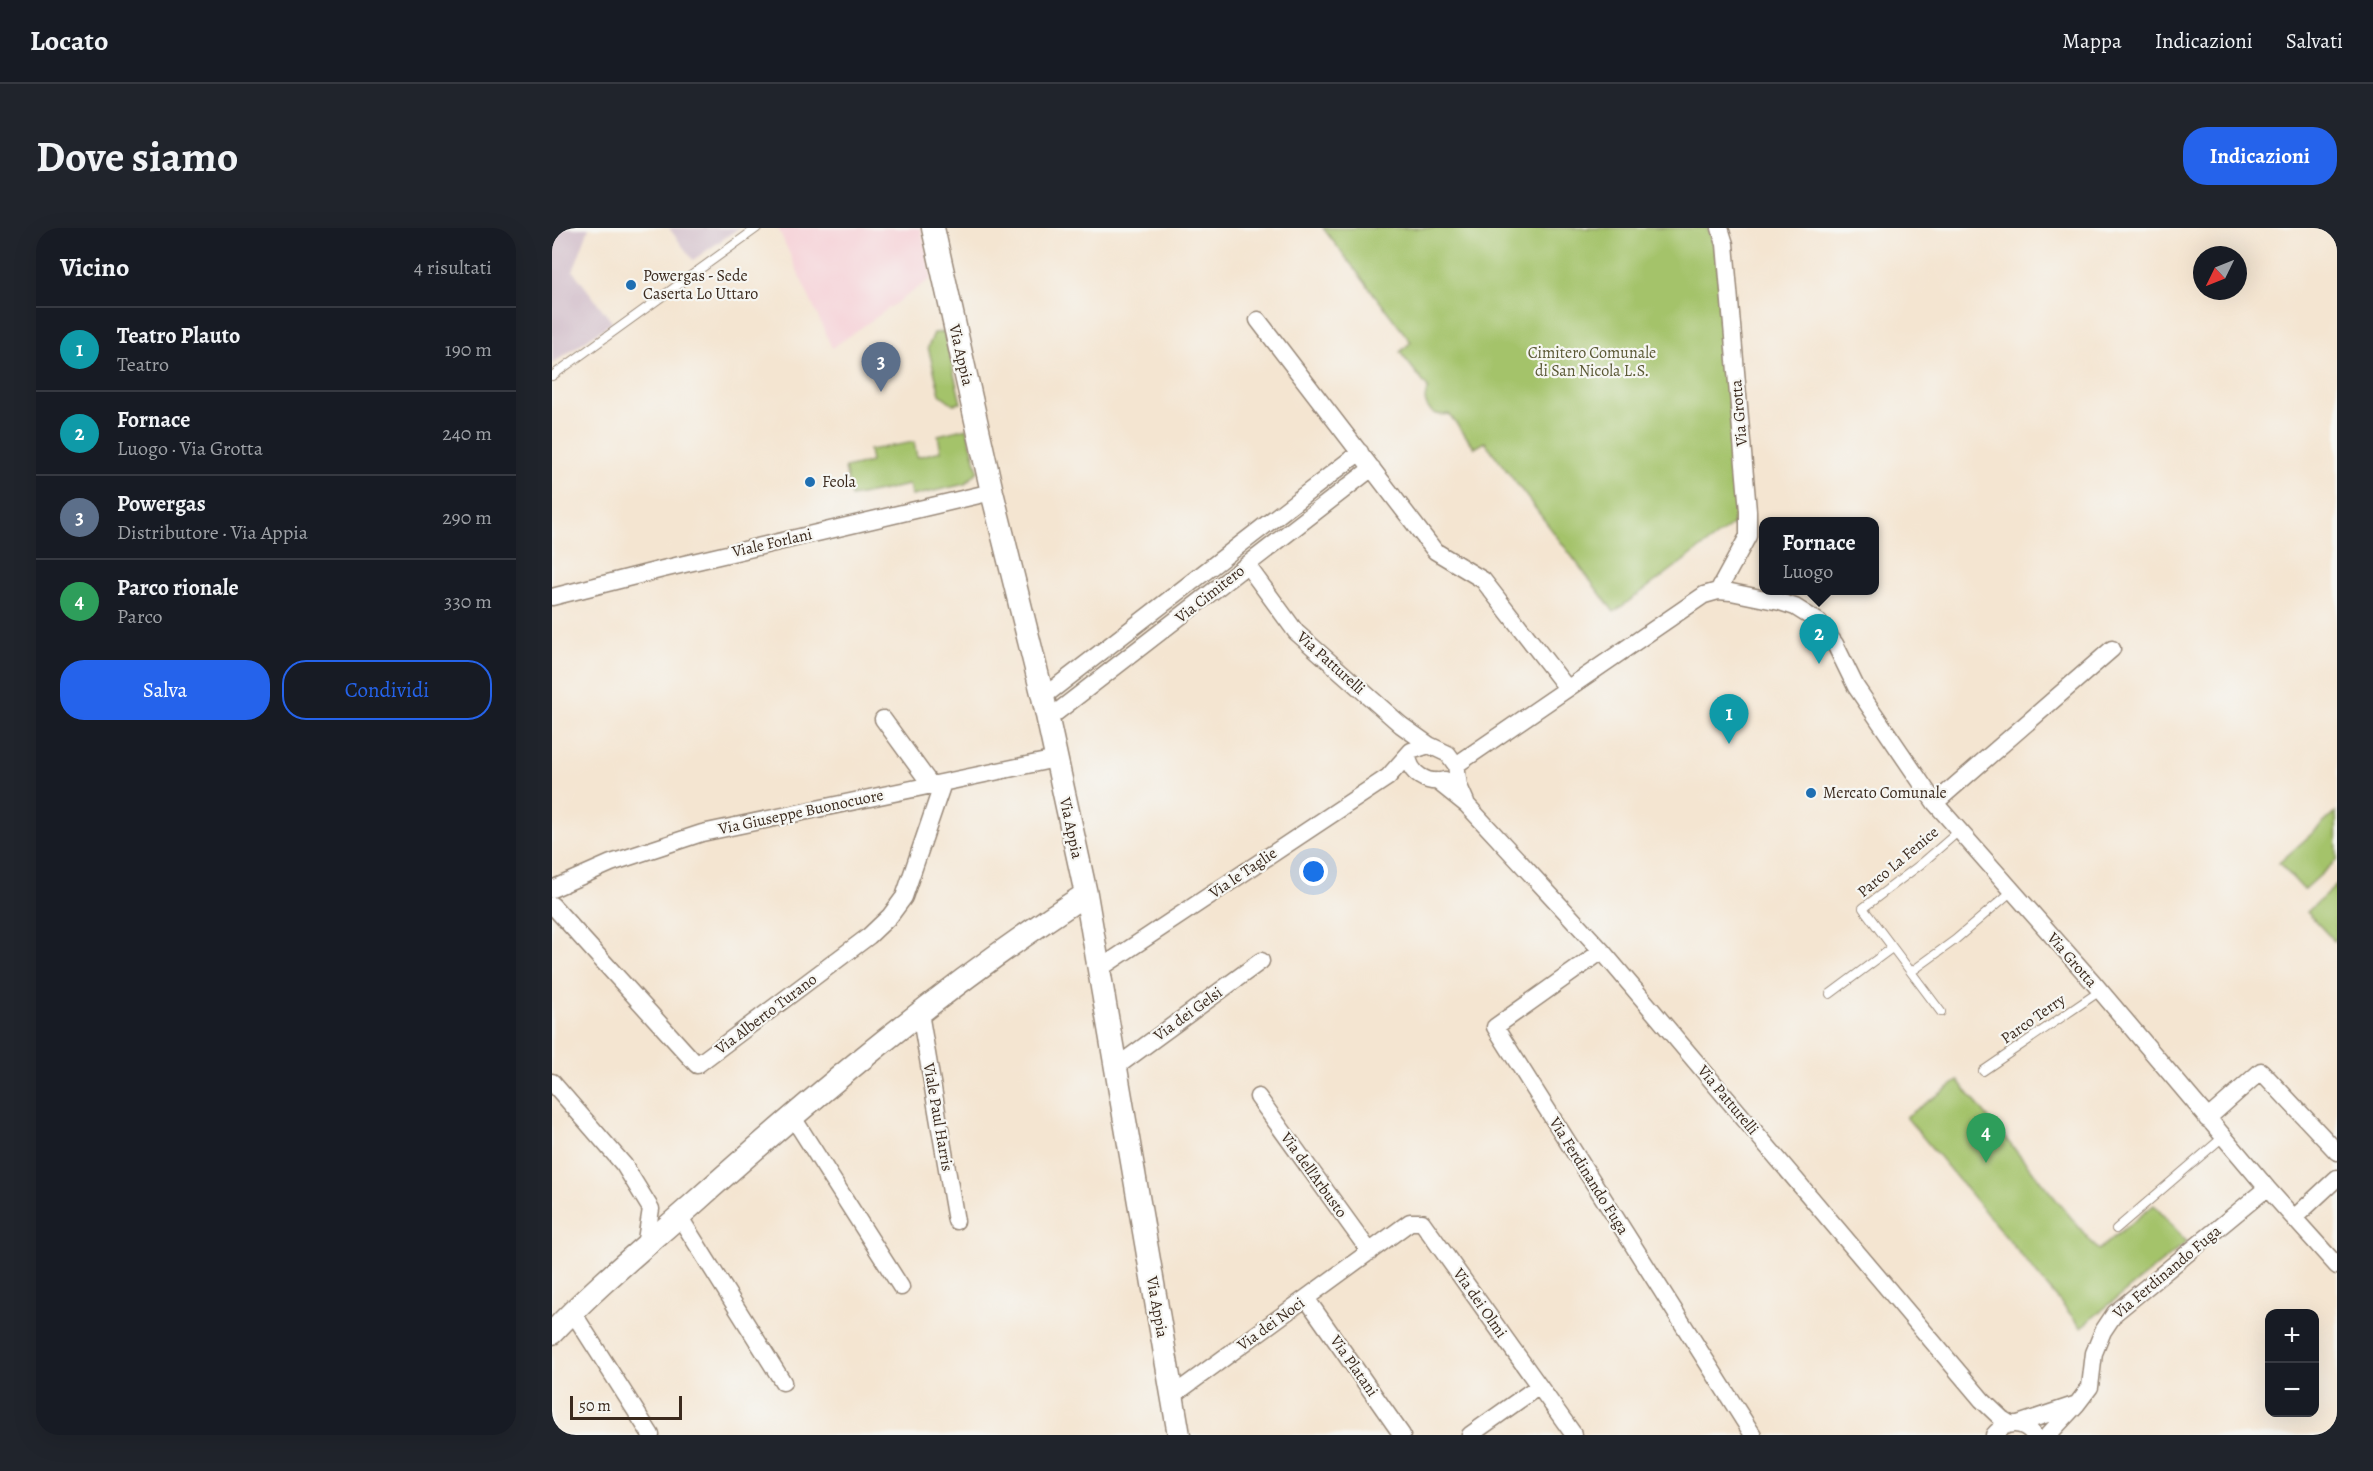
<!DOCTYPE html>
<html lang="it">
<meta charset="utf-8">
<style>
body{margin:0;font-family:Alegreya,serif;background:#20242c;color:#f1f3f6}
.controls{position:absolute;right:18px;bottom:18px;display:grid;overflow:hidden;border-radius:12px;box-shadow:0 6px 24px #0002}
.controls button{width:54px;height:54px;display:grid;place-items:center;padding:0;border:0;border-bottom:2px solid #363941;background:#171b24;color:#f1f3f6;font:30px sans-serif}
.compass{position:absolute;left:1641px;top:18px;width:54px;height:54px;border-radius:50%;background:#171b24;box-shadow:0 6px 24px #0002;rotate:227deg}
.scale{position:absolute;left:18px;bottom:15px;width:112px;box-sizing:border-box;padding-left:6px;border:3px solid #3b2a1e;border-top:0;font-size:16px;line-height:21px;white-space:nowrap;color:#3b2a1e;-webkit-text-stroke:4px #f6f6f2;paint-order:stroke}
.you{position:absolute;left:762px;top:644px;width:21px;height:21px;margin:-15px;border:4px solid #fff;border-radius:50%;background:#1a73e8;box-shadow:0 0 0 9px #1a73e833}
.badge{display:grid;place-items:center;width:39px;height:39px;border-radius:50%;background:#2563eb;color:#fff;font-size:20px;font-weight:700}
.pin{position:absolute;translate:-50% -50px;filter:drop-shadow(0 2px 3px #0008)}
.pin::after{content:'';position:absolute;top:32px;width:21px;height:18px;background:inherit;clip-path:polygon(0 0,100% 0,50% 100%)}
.popup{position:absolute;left:1207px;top:289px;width:120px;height:78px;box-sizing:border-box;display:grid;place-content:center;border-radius:12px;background:#171b24;filter:drop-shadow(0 2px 4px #0005);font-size:20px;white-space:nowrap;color:#9ea1a6}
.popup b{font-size:22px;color:#f1f3f6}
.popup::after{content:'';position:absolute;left:50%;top:100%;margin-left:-12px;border:12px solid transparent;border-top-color:#171b24}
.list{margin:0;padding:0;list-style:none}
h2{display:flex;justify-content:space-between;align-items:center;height:78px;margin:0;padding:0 24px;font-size:26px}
h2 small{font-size:20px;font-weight:400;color:#9ea1a6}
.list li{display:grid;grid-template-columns:39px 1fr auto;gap:18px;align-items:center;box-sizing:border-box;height:84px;padding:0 24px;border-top:2px solid #363941}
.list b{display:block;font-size:22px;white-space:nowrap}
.list p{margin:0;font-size:20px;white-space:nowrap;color:#9ea1a6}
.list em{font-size:20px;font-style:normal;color:#9ea1a6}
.actions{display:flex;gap:12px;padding:18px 24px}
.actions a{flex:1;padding:14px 0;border:2px solid #2563eb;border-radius:24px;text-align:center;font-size:21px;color:#2563eb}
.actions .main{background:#2563eb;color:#fff}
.map{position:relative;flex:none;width:1785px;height:1207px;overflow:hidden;border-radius:24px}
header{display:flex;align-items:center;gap:36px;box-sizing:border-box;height:84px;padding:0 30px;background:#171b24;border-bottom:2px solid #363941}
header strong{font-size:28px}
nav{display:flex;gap:33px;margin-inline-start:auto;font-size:21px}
.intro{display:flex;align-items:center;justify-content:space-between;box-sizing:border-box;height:144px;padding:0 36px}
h1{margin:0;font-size:42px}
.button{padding:15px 27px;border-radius:24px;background:#2563eb;color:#fff;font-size:21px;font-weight:700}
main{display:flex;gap:36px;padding:0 36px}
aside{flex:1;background:#171b24;border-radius:24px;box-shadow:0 6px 24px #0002}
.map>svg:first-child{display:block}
.built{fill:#f6cfd6}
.industrial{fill:#d1bdc9}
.green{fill:#a4c36b;stroke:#707644;stroke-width:1.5}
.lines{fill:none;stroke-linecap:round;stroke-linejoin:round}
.lane-casing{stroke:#988878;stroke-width:10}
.street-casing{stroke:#988878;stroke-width:19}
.secondary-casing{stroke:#988878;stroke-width:25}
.lane{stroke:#fff;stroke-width:8}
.street{stroke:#fff;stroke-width:16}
.secondary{stroke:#fff;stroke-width:22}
.poi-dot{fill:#1f6fb2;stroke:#f6f6f2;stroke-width:2}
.labels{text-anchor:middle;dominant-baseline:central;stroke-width:4.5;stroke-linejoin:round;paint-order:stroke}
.poi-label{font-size:16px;fill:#3b2a1e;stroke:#f6f6f2;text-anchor:start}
.park-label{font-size:16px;fill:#5a5835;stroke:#f6f6f2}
.street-label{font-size:16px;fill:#3b2a1e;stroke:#f6f6f2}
</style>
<header>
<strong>Locato</strong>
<nav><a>Mappa</a><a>Indicazioni</a><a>Salvati</a></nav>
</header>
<div class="intro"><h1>Dove siamo</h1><a class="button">Indicazioni</a></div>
<main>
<aside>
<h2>Vicino<small>4 risultati</small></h2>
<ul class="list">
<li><span class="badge" style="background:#0f9aa8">1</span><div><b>Teatro Plauto</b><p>Teatro</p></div><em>190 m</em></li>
<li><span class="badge" style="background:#0f9aa8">2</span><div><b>Fornace</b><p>Luogo · Via Grotta</p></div><em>240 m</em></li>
<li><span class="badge" style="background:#5c6f8a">3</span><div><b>Powergas</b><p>Distributore · Via Appia</p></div><em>290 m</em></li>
<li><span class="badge" style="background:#2e9e5b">4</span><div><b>Parco rionale</b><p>Parco</p></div><em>330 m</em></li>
</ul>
<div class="actions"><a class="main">Salva</a><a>Condividi</a></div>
</aside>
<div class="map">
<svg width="1785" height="1207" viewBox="0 0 1785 1207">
<rect width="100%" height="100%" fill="#f6f6f2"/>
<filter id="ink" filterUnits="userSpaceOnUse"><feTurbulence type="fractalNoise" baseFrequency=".0167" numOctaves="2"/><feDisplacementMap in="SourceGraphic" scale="12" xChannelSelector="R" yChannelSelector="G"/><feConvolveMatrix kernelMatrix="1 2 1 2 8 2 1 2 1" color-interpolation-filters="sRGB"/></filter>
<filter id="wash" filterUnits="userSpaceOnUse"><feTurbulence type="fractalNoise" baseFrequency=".008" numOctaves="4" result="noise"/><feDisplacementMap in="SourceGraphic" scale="24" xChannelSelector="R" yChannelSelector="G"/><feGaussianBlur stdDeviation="1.35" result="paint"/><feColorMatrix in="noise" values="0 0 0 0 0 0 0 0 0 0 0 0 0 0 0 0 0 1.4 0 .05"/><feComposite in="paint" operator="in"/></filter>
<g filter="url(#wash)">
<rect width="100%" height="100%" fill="#f4e5d1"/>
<path class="built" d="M226 0H369L380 50 280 120Z"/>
<path class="industrial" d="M0 0H37L21 43 60 94 0 136Z
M117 0H187L141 32Z"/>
<path class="green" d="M771 0H1156L1165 25 1187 292 1062 384 933 214 923 220 897 186C879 190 868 176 876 160L848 124 859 114Z
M392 104 409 175 401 176 388 166 376 119 382 105Z
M415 200 426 243 413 256 360 268 357 257 299 269 293 240 319 234 317 222 362 214 365 229 389 223 386 207Z
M1784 584 1785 632 1752 662 1727 635Z
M1785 657V710L1782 713 1755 684Z
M1406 853 1546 1022 1602 977 1635 1014 1529 1099 1354 889Z"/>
</g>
<g filter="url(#ink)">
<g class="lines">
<g class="lane-casing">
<path id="lane" d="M0 148 205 0
M1359 744 1403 712 1460 663
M1278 766 1340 720
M1389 784 1311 680 1369 636 1407 603
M1431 843 1548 763
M1564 1001 1671 909"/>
</g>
<g class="street-casing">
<path id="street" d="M706 92 883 323 931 352 1015 460
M695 337 744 404 849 497 877 517 896 526 904 537 907 558 914 574
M1166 363 1196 308V283L1173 16 1168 0
M0 369 111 341 440 264
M491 469 808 224
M331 491 379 557
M496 491 820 240
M856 527C857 546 876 557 893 552
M904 537 1152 367 1166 363 1179 364 1228 374 1243 379 1267 394 1283 416 1304 459 1383 575 1540 753 1715 960 1785 1038
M885 553 915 577 1050 723 1430 1172 1450 1191 1458 1196
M1383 575 1560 421
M0 661 59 635 150 605 504 531
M0 677 145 837 317 708 338 688 352 669 391 555
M1050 723 943 799 1201 1207
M547 741 836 549 859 523 877 517
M368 785 404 993
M564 839 709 733
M0 854 72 937 99 981 93 1018
M706 869 818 1024
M240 888 349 1059
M1655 891 1709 843 1785 924
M127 988 231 1154
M1742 990 1785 950
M754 1070 850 1207
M20 1083 99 1207
M620 1168 858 994H870L1022 1207
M1466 1196 1522 1177
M918 1207 987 1158
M1442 1207C1453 1193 1471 1192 1482 1207
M1496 1207 1525 1176 1538 1159 1542 1125 1551 1103 1563 1085 1715 960"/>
</g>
<g class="secondary-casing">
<path id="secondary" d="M381 0 440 264 491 469 534 666 627 1207
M0 1105C44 1058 94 1018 141 976 266 864 394 757 534 666"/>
</g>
<use href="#lane" class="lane"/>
<use href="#street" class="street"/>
<use href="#secondary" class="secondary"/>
</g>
</g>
<g class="poi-dot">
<circle cx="79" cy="57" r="6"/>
<circle cx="258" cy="254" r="6"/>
<circle cx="1259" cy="565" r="6"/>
</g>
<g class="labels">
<g class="poi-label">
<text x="91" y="48">Powergas - Sede<tspan x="91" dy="18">Caserta Lo Uttaro</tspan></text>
<text x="270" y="254">Feola</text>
<text x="1271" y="565">Mercato Comunale</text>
</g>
<g class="park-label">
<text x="1040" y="125">Cimitero Comunale<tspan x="1040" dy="18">di San Nicola L.S.</tspan></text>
</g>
<g class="street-label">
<text transform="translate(409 127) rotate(77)">Via Appia</text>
<text transform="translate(1187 185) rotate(-95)">Via Grotta</text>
<text transform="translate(220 315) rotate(-13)">Viale Forlani</text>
<text transform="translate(658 366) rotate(-38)">Via Cimitero</text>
<text transform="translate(779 435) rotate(42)">Via Patturelli</text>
<text transform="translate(249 584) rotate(-12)">Via Giuseppe Buonocuore</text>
<text transform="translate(519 600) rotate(78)">Via Appia</text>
<text transform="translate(1346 634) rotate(-40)">Parco La Fenice</text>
<text transform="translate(691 645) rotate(-34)">Via le Taglie</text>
<text transform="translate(1520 732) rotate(49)">Via Grotta</text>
<text transform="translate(214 786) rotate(-37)">Via Alberto Turano</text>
<text transform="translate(636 786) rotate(-36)">Via dei Gelsi</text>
<text transform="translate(1481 791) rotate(-35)">Parco Terry</text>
<text transform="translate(1176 872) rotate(50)">Via Patturelli</text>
<text transform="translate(386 889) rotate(80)">Viale Paul Harris</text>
<text transform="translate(762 947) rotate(54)">Via dell'Arbusto</text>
<text transform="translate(1037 948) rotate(58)">Via Ferdinando Fuga</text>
<text transform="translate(1615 1044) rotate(-40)">Via Ferdinando Fuga</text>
<text transform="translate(928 1075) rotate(55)">Via dei Olmi</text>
<text transform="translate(605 1079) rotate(80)">Via Appia</text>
<text transform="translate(719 1096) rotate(-36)">Via dei Noci</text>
<text transform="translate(802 1138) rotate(55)">Via Platani</text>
</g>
</g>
</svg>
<div class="controls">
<button>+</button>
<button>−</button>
</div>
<svg class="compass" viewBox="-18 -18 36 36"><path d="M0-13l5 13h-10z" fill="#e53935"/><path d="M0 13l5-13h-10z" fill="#9ea1a6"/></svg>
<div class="scale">50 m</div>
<div class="you"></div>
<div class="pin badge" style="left:1177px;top:516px;background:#0f9aa8">1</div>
<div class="pin badge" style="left:1267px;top:436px;background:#0f9aa8">2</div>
<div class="popup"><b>Fornace</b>Luogo</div>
<div class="pin badge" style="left:329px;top:164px;background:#5c6f8a">3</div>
<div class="pin badge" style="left:1434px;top:935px;background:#2e9e5b">4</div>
</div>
</main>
